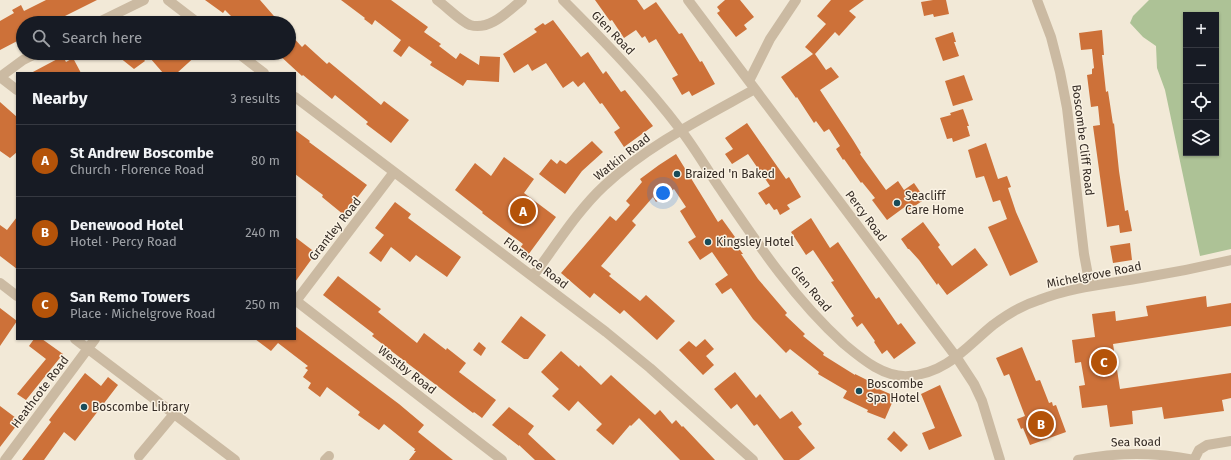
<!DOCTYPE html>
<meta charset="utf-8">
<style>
body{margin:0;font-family:"Fira Sans",sans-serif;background:#242831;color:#f1f3f6}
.controls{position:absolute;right:12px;top:12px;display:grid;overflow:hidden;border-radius:0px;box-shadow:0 1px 3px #0004}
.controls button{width:36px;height:36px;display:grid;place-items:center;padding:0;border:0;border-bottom:1px solid #363941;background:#171b24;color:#f1f3f6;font:20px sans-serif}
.you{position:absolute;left:663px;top:193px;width:14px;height:14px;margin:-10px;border:3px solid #fff;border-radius:50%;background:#1a73e8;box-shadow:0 0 0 6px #1a73e833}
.badge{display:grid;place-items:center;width:26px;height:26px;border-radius:50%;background:#b45309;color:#fff;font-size:13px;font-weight:700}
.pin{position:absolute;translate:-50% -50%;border:2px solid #fff;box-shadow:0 1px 4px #0006}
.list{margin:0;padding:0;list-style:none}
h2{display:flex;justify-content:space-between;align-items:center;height:52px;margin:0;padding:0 16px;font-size:17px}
h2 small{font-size:13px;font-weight:400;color:#9ea1a6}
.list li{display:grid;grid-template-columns:26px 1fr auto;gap:12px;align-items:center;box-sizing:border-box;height:72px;padding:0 16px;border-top:1px solid #363941}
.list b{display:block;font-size:15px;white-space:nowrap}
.list p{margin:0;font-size:13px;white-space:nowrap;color:#9ea1a6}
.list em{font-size:13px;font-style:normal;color:#9ea1a6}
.icon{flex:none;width:22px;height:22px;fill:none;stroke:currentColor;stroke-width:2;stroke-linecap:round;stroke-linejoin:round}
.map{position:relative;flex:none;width:1231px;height:460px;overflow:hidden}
.search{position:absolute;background:#171b24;box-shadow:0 1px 3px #0004;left:16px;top:16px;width:280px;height:44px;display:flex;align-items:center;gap:10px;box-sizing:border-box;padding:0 14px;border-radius:22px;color:#9ea1a6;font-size:15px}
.panel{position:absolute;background:#171b24;box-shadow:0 1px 3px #0004;left:16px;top:72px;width:280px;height:268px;border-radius:0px}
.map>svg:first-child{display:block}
.green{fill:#adc296;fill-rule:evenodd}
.building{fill:#cd7139}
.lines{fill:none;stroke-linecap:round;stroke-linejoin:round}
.minor{stroke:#cbbaa2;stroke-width:10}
.poi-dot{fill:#184c59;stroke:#faf2e3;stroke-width:1.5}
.labels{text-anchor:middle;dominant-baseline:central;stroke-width:3;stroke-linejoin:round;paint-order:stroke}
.street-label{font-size:12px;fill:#352c25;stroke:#faf2e3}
.poi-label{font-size:12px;fill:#352c25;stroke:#faf2e3;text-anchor:start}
</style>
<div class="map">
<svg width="1231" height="460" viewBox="0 0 1231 460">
<rect width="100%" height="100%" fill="#f2e9d7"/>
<path class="green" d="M1149 0H1231V249L1200 256 1165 90 1157 68 1156 46 1143 37 1130 23 1133 16ZM1186 15H1216V153H1186Z"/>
<path class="building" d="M46 0H97L51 23H23V38L0 50V21L14 13 12 10 21 5 24 11Z
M205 0H260L280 23H238L225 10 223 13Z
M341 0H391L428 27 424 32 441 44 439 46 456 59 460 53 479 65 480 56 500 57 499 82 467 80 463 86 430 65 432 62 409 46 401 57 393 51 401 40 375 20 372 25 364 19 365 18Z
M595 0H637L644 10 656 2 679 34 682 33 700 62 702 61 715 84 692 96 689 91 682 95 672 78 678 75 656 39 649 43 645 36 642 38 636 30 624 38 612 20 610 21Z
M725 0H740L754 17 744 25 747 29 736 37 717 13 720 11 717 7Z
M831 0H864L849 11 856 17 839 36 835 32 815 54 826 70 831 67 839 77 820 90 853 140 861 153 860 154 886 190 898 181 904 190 914 183 925 199 909 210 906 206 887 220 872 200 875 198 862 182 861 183 844 159 843 160 836 149 840 146 829 129 824 132 816 121 814 123 797 97 796 98 781 77 813 54 805 47 826 24 817 16Z
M933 0H946L949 14 934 17 933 14 924 16 921 2Z
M553 20 581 57 588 52 603 74 606 71 621 92 625 90 653 126 624 147 614 132 620 128 602 103 600 104 584 82 578 87 573 81 563 88 546 63 532 71 528 64 514 73 503 54 537 32 534 29 543 23 545 25Z
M1102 30 1104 55H1102L1106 92 1108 91 1113 124 1114 123 1119 171 1125 211 1128 210 1132 231 1120 233 1119 225 1107 227 1093 126 1100 125 1098 106 1091 107 1087 75 1092 74V69L1094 68 1092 49 1081 50 1079 33Z
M953 32 956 42H954L959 56 943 61 935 38Z
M289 33 302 47 305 44 327 64 329 62 381 105 384 101 409 120 391 143 366 124 368 122 335 95 332 99 303 75 302 76 277 53H289Z
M114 53H139L145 61 134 69Z
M156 53H199L177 73H163L150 58Z
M63 56 66 62 73 58 81 73H31Z
M964 75 973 100 953 106 945 81Z
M0 102 17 117V152L10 158 0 151Z
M963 109 969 126H967L970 136 953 142 952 138 947 139 940 118 951 115 950 113Z
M747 123 786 179 789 177 801 197 787 205 790 209 780 215 777 209 774 210 769 203 766 205 758 193 770 186 748 154 732 164 725 154 733 149 725 138Z
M295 130 310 141 309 142 367 185 344 215 322 197 323 195 295 174Z
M592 141 603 152 582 171 565 194 539 174 551 159 557 164 560 160 566 164Z
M986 143 998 179 1007 176 1011 187 1008 188 1016 212 1038 262 1010 276 988 227 1007 219 1000 200 993 202 984 176 976 178 968 150Z
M676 154 718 222 722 219 735 237 732 239 743 254H741L758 279 787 313 785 315 805 334 803 336 824 353 823 355 855 375V374L875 384 874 387 895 396 885 419 867 412 868 410 843 398 847 391 818 374 819 372 790 349 786 353 753 319 731 288 722 294 715 284 728 275 712 252 700 260 688 242 696 237 680 211 686 207 674 189 656 202 653 197 632 221 636 225 601 266 611 274 609 276 640 301 646 295 675 321 657 340 624 310 620 314 594 293 590 298 561 273 610 216 616 221 630 205 626 201 642 182 640 179 659 165Z
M504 157 534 179 524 193 556 217 528 255 520 248 523 244 482 213 483 212 455 190 475 163 491 176Z
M395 202 411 214 408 218 461 257 447 277 416 255 410 262 391 247 381 262 369 253 384 235 375 228Z
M17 217V269L0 256V225L7 230Z
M811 218 830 248 838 242 876 299 879 297 898 325 901 323 916 343 894 359 887 350 882 354 874 342 875 341 862 323 857 327 851 318 854 316 831 282 834 281 813 250 806 255 791 232Z
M923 222 940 245 938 247 952 266 975 248 988 265 947 295 938 283 937 285 919 260 909 249H908L901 239Z
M295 237 316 253 295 282Z
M1130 243 1132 260 1113 263 1110 246Z
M338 276 381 309 378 312 417 343 424 333 446 350 447 348 466 363 459 372 496 400 482 418 474 412 473 413 394 353 372 336 374 334 323 295Z
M1206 296 1207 307 1231 303V326L1113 344 1120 389 1231 373V398L1222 400 1224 411 1164 419 1162 407 1132 411 1133 424 1110 427 1107 405 1082 408 1079 386 1085 385 1081 362 1075 363 1072 340 1095 337 1092 314 1115 311 1116 321 1148 316 1146 306Z
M0 308 17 321 0 346Z
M521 316 546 335 528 359H524L501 342Z
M295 326 399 404 424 425 418 432 453 460H409L416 451H414L415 449 384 424 379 430 358 415 360 412 327 387 320 397 308 388 311 383 303 377 308 370 305 368 308 366 278 343 271 351 255 339H295Z
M34 339H42L63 354 26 400 17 394 46 359 29 346Z
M705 339 714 349 706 356 714 365 703 375 679 350 689 341 696 347Z
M479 342 486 348 481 356 473 350Z
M1022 347 1036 381 1040 380 1049 403 1052 402 1053 406 1056 405 1066 432 1030 445 1023 428 1021 429 1017 419 1025 416 1009 374 1004 376 996 358Z
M561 351 579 367 580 365 601 385 611 375 655 415 660 410 672 424 676 420 682 427 683 426 715 460H680L639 418 631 426 630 425 613 445 596 430 602 424 578 401 569 411 552 396 559 389 541 372Z
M735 372 756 398 760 394 780 419 792 411 802 424 798 427 815 448 799 460H784L757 424 754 426 737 404 731 409 714 389Z
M85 373 101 386 108 377 118 385 75 441 64 432 44 460H22L51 422 49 420Z
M940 385 962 436 929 450 922 433 935 428 921 394Z
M0 406 20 421 0 447Z
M509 407 534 426 528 434 556 460H535L519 445V446L492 425Z
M894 431 908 445 901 452 887 439Z"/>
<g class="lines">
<path class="minor" d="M168 0 198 23
M437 0C447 7 460 21 470 25 490 31 508 11 522 0
M563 0C604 41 645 83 680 129 694 147 705 166 717 184 755 240 793 298 844 344 862 359 884 378 909 376 947 373 966 347 993 325 1006 315 1023 305 1039 300 1071 287 1107 284 1141 278 1171 273 1201 267 1231 260
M688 0 957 358 974 384 982 401 1000 460
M1037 0 1051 37 1060 72 1067 108 1084 254 1090 286
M97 23 144 0
M238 53 264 73
M0 77 23 60 37 53
M0 77 17 90
M749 81 770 39 796 0
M295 97 606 332 650 368 753 460
M533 276C555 247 577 211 604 186 648 145 703 118 755 89
M0 283 17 296
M295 300 502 460
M296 301 394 172
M75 339 235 460
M139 456 174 414
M5 460 95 339
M325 460 329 456
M1078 460C1117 452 1156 452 1194 460
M1194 460 1199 450 1207 445 1231 441"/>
</g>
<g class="poi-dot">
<circle cx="677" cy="174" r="4"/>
<circle cx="897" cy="203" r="4"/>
<circle cx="708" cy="242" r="4"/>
<circle cx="859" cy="391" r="4"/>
<circle cx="84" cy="407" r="4"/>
</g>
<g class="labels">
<g class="street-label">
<text transform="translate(613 33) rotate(46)">Glen Road</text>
<text transform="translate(1083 140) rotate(83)">Boscombe Cliff Road</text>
<text transform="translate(622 157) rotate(-38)">Watkin Road</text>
<text transform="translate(866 216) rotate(53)">Percy Road</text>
<text transform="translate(335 229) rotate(-52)">Grantley Road</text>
<text transform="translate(536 263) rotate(37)">Florence Road</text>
<text transform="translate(1094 275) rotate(-11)">Michelgrove Road</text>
<text transform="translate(811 289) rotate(50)">Glen Road</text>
<text transform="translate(407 370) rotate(38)">Westby Road</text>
<text transform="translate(40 392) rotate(-53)">Heathcote Road</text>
<text transform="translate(1136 442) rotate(-1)">Sea Road</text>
</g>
<g class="poi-label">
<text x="685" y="174">Braized 'n Baked</text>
<text x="905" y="196">Seacliff<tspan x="905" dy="14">Care Home</tspan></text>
<text x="716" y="242">Kingsley Hotel</text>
<text x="867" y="384">Boscombe<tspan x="867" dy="14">Spa Hotel</tspan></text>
<text x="92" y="407">Boscombe Library</text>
</g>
</g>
</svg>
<div class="controls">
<button>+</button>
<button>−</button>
<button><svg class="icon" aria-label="locate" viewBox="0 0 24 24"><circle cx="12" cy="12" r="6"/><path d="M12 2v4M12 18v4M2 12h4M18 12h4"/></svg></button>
<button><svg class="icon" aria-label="layers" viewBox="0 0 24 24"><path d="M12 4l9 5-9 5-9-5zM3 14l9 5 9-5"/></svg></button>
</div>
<div class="you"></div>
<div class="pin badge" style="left:523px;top:211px">A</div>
<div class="pin badge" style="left:1041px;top:424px">B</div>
<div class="pin badge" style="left:1104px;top:362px">C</div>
<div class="search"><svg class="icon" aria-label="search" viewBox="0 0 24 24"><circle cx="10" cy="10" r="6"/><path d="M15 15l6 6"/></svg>Search here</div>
<section class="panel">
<h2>Nearby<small>3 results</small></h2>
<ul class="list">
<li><span class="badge">A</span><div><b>St Andrew Boscombe</b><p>Church · Florence Road</p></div><em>80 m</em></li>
<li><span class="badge">B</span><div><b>Denewood Hotel</b><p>Hotel · Percy Road</p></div><em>240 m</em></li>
<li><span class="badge">C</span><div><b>San Remo Towers</b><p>Place · Michelgrove Road</p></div><em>250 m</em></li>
</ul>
</section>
</div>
